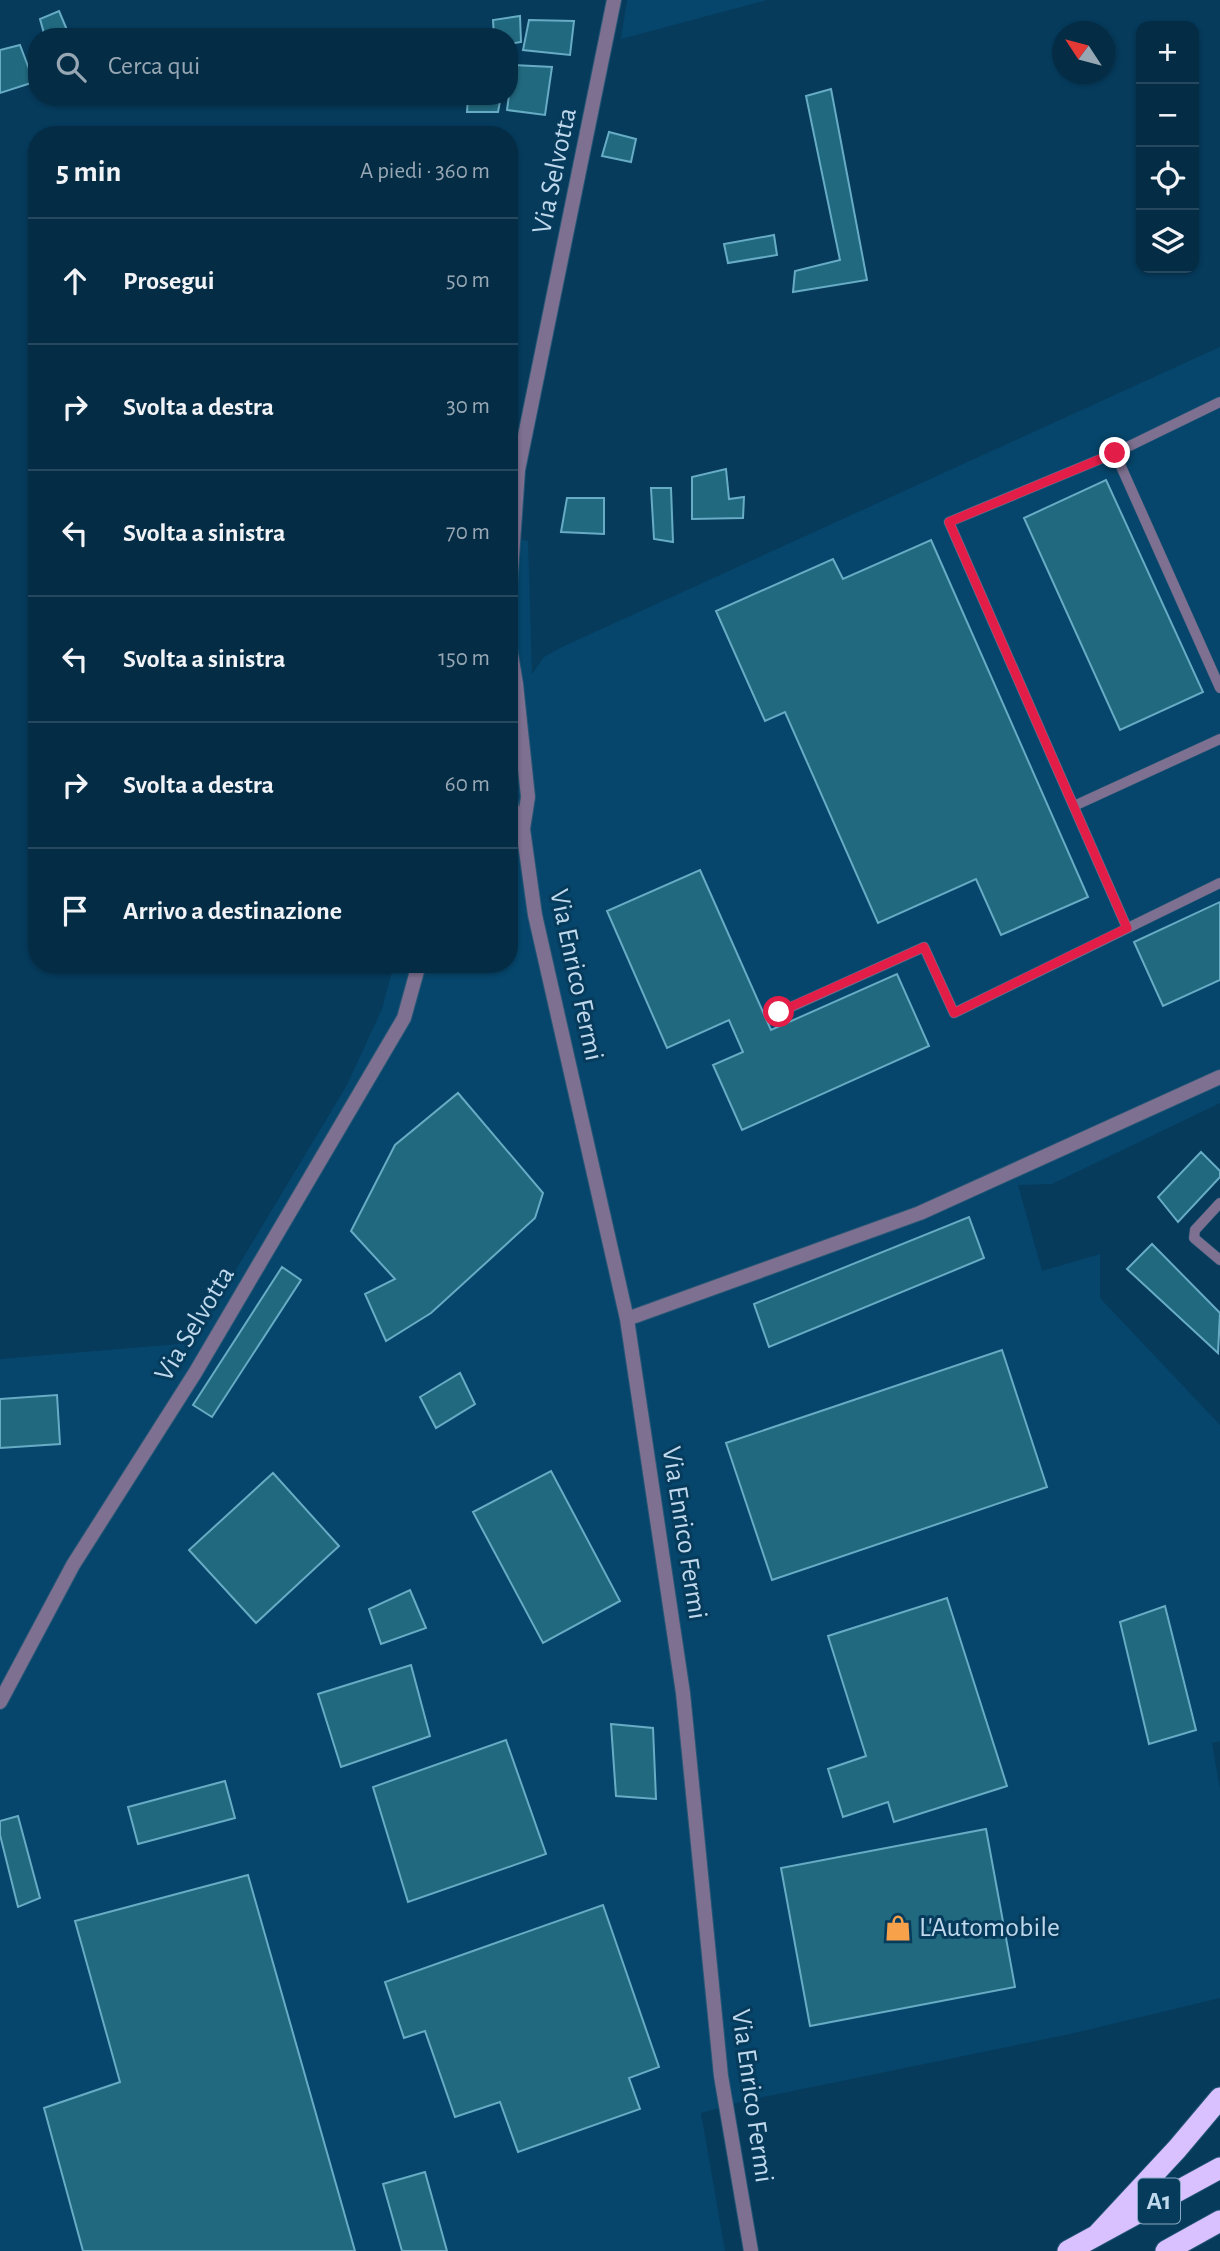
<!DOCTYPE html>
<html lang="it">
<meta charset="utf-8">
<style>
body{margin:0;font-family:"Alegreya Sans",sans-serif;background:#0d344c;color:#f1f3f6}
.controls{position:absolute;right:21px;top:21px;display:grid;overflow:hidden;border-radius:14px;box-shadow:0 2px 5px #0004}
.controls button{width:63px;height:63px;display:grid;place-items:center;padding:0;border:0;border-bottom:2px solid #25485e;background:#042c45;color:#f1f3f6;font:35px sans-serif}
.compass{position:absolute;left:1052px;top:21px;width:63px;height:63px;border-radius:50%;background:#042c45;box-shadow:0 2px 5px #0004;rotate:306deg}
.stop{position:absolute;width:21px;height:21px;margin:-16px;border:5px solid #e11d48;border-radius:50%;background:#fff}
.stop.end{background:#e11d48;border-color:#fff;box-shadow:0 2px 7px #0008}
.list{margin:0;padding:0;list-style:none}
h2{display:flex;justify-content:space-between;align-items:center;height:91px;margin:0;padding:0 28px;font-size:30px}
h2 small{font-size:23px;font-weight:400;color:#97a7b3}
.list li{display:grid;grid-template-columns:46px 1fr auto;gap:21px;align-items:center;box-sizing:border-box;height:126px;padding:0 28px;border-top:2px solid #25485e}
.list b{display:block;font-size:26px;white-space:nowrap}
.list em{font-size:23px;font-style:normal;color:#97a7b3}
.icon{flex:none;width:38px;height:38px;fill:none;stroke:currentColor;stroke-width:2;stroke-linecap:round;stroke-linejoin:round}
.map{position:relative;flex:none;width:1220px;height:2251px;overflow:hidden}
.search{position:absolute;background:#042c45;box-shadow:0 2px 5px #0004;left:28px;top:28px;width:490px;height:77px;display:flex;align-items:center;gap:18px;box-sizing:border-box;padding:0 24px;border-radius:28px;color:#97a7b3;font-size:26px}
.panel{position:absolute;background:#042c45;box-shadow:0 2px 5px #0004;left:28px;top:126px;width:490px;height:847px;border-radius:28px}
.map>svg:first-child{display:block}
.built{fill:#06466c}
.building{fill:#21697f;stroke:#67acc4;stroke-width:2}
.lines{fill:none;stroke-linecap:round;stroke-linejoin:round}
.service-casing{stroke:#275776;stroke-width:11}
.minor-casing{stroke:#275776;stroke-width:16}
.tertiary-casing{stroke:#275776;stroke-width:16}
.motorway-casing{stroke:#275776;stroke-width:23}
.service{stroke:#7d7090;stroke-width:10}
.minor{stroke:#7d7090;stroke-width:14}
.tertiary{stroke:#7d7090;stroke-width:14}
.motorway{stroke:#d9c0fe;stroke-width:21}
.route{stroke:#e11d48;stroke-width:9}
.labels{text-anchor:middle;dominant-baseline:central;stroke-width:6;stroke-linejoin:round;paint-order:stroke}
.shield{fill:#063b5c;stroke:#88a9c1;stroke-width:2}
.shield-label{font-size:26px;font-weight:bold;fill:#bfd8ec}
.street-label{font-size:28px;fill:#bfd8ec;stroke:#063b5c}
.poi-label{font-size:28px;fill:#bfd8ec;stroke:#063b5c;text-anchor:start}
</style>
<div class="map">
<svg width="1220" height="2251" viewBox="0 0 1220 2251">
<rect width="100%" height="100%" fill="#063b5c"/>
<path class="built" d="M627 0H767L621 39Z
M1220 347V1103L1052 1184 1018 1185 1042 1271 1100 1254V1298L1220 1425V1741L1212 1743 1220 1789V1998L1070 2034 744 2101 701 2113 725 2251H0V1359L192 1343 347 1085 382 1009 394 964H509V537L528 541 532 674 544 657 562 647Z"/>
<path class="building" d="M59 11 70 37H45L40 19Z
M520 16 521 42 509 44V37H494L493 20Z
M529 20 574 21 570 55 523 50Z
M20 45 34 82 0 93V50Z
M513 65 552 67 545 115 507 110Z
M831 89 867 280 793 292 795 271 840 260 806 96Z
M468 96H501L498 112H467Z
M609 132 636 139 631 162 602 156Z
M774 235 777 255 728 263 724 244Z
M726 469 729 499 744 497 743 518 692 519V477Z
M1106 480 1203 692 1120 730 1024 518Z
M651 488H671L673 542 654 539Z
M567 498H604V534L561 532Z
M931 540 1088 897 1001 935 976 879 878 923 785 712 765 721 716 611 833 559 843 579Z
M700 870 771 1030 897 974 929 1046 742 1130 713 1065 743 1052 729 1020 667 1048 607 911Z
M1220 902V980L1163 1006 1134 942Z
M458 1093 543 1193 535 1218 431 1313 386 1341 365 1294 395 1279 351 1231 395 1145Z
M1201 1152 1220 1171V1177L1178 1222 1158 1197Z
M969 1217 984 1258 769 1347 754 1304Z
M1152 1244 1220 1313 1218 1353 1127 1269Z
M282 1267 301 1280 212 1417 193 1405Z
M1002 1350 1047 1487 772 1580 726 1443Z
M460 1373 475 1404 436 1428 420 1397Z
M57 1395 60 1444 0 1448V1399Z
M551 1471 620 1601 543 1643 473 1512Z
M273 1473 339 1546 256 1623 189 1550Z
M410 1590 426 1628 381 1644 369 1609Z
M947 1598 1007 1786 894 1822 888 1802 843 1817 828 1769 866 1756 828 1636Z
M1165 1606 1196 1730 1149 1744 1120 1622Z
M411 1665 430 1736 341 1767 318 1694Z
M611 1724 653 1728 656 1799 616 1796Z
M506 1740 546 1854 408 1902 373 1787Z
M225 1781 235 1818 138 1844 128 1807Z
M18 1816 40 1898 18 1907 0 1835V1821Z
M986 1829 1015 1987 810 2026 781 1868Z
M248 1875 355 2251H83L44 2108 120 2082 75 1921Z
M603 1905 659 2067 629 2078 640 2109 518 2152 500 2102 455 2117 425 2031 404 2038 385 1982Z
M425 2172 447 2251H402L383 2184Z"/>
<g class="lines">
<g class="service-casing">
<path id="service" d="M1115 453 1220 402
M1074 806 1220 739
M1127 928 949 522 1115 453 1220 688
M780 1012 924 947 954 1013 1220 883
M1220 1203 1195 1230 1194 1238 1220 1260"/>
</g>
<g class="minor-casing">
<path id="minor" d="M509 642 516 684 528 797 523 829 535 915 627 1319 683 1693 721 2076 751 2251
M509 795 512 808 523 829
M627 1319 920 1213 1220 1077"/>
</g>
<g class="tertiary-casing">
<path id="tertiary" d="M509 601 518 470 614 0
M0 1702 73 1565 195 1373 404 1018 419 964"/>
</g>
<g class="motorway-casing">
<path id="motorway" d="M1098 2234 1177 2149 1220 2098
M1068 2251 1220 2168
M1166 2251 1220 2221"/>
</g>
<use href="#service" class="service"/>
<use href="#minor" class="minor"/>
<use href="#tertiary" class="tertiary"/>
<use href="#motorway" class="motorway"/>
</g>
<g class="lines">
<path class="route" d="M779 1012 924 947 954 1013 1127 928 949 522 1115 453"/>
</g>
<defs>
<g id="shop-bare" transform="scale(2.1)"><path d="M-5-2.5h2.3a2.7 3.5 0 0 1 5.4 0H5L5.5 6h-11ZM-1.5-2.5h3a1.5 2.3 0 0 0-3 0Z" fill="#f7a14a" stroke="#063b5c" stroke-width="2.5" paint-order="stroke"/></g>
</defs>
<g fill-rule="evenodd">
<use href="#shop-bare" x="898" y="1928"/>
</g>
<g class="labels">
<rect class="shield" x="1138" y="2178.5" width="42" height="45" rx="5"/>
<g class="shield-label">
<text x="1159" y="2201">A1</text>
</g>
<g class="street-label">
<text transform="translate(555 171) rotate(-78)">Via Selvotta</text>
<text transform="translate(576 975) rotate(78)">Via Enrico Fermi</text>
<text transform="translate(195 1324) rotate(-59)">Via Selvotta</text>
<text transform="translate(684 1533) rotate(81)">Via Enrico Fermi</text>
<text transform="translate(752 2096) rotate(82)">Via Enrico Fermi</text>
</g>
<g class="poi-label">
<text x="919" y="1928">L'Automobile</text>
</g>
</g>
</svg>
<div class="controls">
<button>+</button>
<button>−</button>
<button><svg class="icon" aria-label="locate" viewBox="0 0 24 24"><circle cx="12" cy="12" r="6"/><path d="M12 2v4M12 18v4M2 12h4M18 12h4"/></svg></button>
<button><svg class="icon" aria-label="layers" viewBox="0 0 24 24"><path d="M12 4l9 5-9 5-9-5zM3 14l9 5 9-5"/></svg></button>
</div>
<svg class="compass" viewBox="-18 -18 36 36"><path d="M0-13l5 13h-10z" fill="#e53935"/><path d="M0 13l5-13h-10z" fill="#97a7b3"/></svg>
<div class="stop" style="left:779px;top:1012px"></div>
<div class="stop end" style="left:1115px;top:453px"></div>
<div class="search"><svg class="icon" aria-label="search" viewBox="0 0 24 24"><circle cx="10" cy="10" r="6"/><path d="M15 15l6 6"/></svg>Cerca qui</div>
<section class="panel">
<h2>5 min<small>A piedi · 360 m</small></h2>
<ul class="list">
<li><svg class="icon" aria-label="ahead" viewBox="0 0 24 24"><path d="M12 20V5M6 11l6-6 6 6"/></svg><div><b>Prosegui</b></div><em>50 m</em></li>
<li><svg class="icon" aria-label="right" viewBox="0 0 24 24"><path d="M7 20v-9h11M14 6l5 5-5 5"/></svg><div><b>Svolta a destra</b></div><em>30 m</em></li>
<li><svg class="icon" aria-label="left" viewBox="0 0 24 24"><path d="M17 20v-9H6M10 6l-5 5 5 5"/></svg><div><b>Svolta a sinistra</b></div><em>70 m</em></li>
<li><svg class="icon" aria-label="left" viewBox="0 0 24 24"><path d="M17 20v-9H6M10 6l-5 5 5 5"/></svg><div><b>Svolta a sinistra</b></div><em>150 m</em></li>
<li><svg class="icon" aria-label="right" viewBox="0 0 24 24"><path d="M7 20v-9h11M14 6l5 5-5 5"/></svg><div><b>Svolta a destra</b></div><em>60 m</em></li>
<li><svg class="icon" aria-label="arrive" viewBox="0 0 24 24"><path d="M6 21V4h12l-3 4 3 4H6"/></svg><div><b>Arrivo a destinazione</b></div></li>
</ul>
</section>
</div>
